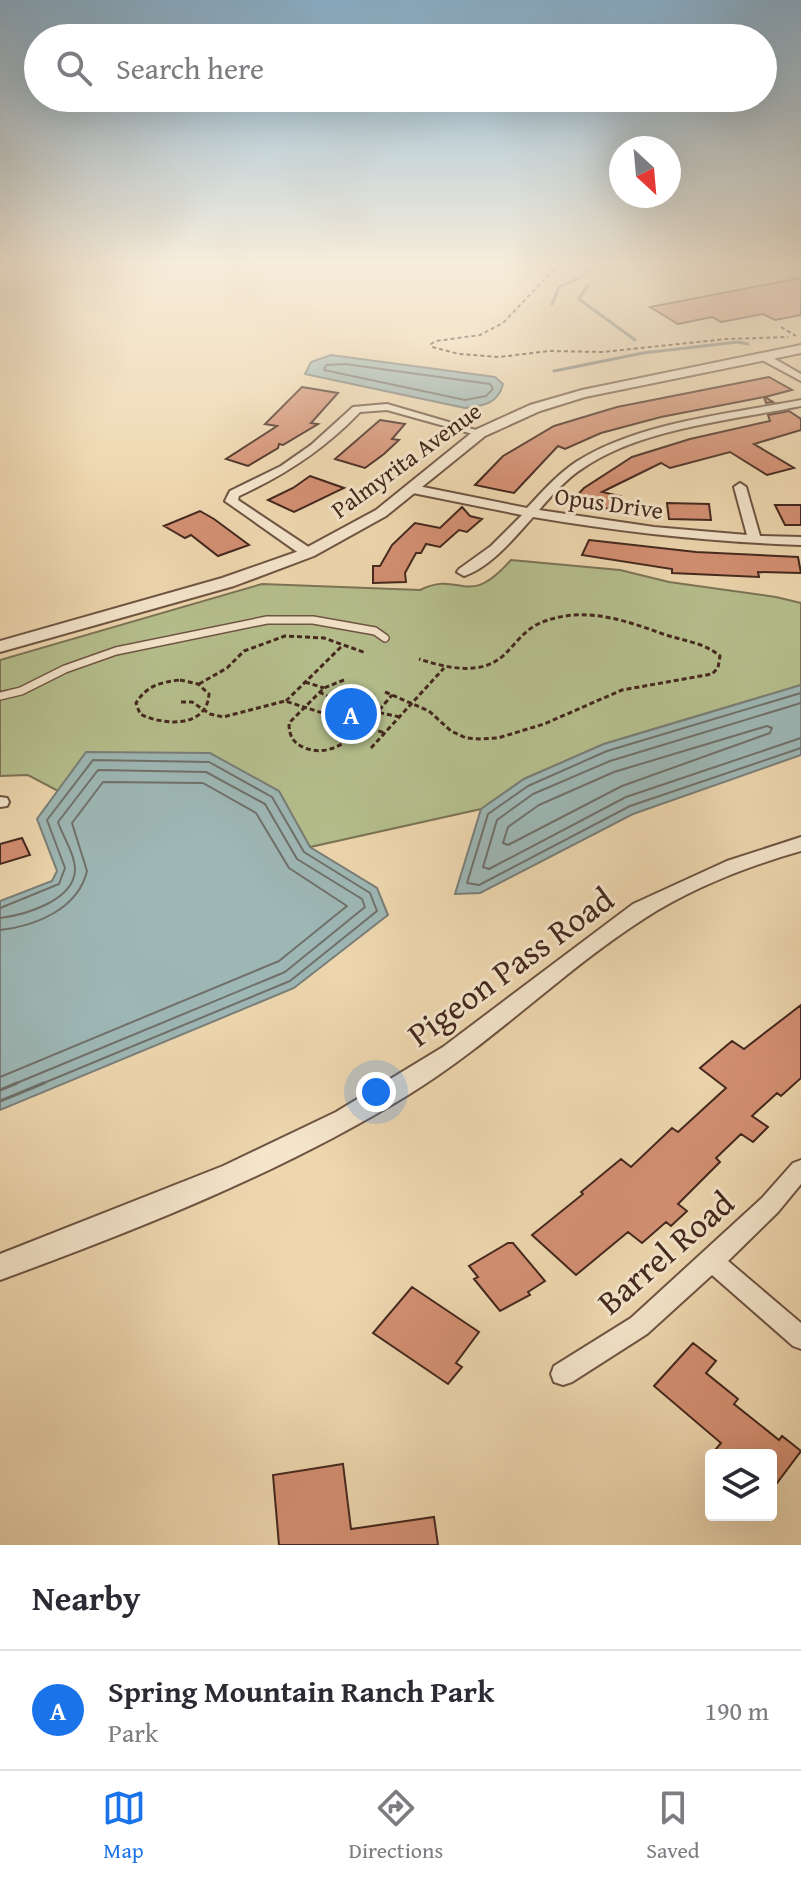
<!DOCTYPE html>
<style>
body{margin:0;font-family:"Gentium Book Plus",serif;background:#f2f2f3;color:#2b2b33}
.controls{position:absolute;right:24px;bottom:24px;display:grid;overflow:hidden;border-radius:8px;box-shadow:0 8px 32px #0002}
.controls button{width:72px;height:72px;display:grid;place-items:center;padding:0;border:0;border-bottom:2px solid #e1e1e2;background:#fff;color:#2b2b33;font:40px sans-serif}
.compass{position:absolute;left:609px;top:136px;width:72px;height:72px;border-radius:50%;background:#fff;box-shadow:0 8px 32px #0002;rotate:154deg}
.you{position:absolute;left:376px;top:1092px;width:28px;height:28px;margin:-20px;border:6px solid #fff;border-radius:50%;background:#1a73e8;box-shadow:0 0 0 12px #1a73e833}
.badge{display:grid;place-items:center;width:52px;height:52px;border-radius:50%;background:#1a73e8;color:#fff;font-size:26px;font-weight:700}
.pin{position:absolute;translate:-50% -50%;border:4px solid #fff;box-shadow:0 2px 8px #0006}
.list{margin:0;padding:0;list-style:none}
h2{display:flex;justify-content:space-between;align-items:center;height:104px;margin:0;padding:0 32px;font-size:34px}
h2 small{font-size:26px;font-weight:400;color:#7c7c81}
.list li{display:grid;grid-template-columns:52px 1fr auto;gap:24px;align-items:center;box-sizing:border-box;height:120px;padding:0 32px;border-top:2px solid #e1e1e2}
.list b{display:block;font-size:30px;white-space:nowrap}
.list p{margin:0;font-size:26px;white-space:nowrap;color:#7c7c81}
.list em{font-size:26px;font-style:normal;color:#7c7c81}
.icon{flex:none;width:44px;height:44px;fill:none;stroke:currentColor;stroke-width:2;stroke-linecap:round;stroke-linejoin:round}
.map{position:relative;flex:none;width:801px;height:1545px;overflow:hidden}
.search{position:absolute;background:#fff;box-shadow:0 8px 32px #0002;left:24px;right:24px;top:24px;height:88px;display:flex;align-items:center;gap:20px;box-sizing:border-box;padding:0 28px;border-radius:44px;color:#7c7c81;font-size:30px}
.sheet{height:224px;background:#fff}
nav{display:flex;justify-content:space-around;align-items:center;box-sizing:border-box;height:112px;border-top:2px solid #e1e1e2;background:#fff;font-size:22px;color:#7c7c81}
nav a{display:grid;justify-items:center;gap:4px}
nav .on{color:#1a73e8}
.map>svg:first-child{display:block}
.green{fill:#b5bf8d;stroke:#7c7456;stroke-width:2}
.water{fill:#9db7b5;stroke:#797e79;stroke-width:2}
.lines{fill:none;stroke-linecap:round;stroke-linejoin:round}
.shore-far1{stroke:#70706a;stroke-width:2}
.shore{stroke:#70706a;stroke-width:3}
.stream{stroke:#797e79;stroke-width:3}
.building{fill:#d49073;stroke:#44281e;stroke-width:2}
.service-casing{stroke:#6e5442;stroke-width:10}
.minor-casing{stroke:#6e5442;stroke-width:4}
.tertiary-casing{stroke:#6e5442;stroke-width:4}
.path-far1{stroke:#44281e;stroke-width:2;stroke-dasharray:4 3;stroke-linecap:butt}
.path{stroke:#44281e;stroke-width:3;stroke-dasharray:5 3;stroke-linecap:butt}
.service{stroke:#f4e5cb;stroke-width:7}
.minor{fill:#f4e5cb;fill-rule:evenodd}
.tertiary{fill:#f4e5cb;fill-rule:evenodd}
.labels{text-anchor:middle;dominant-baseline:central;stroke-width:6;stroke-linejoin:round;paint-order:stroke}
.far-street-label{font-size:24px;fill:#44281e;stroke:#f4e5cb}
.near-street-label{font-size:34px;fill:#44281e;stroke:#f4e5cb}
</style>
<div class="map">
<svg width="801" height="1545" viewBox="0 0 801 1545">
<rect width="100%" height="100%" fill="#eed7af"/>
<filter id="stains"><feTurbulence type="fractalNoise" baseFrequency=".0025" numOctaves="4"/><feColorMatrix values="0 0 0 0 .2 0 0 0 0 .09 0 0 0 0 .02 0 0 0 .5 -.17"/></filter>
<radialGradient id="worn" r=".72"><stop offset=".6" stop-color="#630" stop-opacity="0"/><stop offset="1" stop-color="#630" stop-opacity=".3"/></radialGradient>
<path class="green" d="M511 560 620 570 669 582 776 597 801 603V685L604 744 524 779 481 809 310 847 278 791 87 752 58 791 28 775 0 776V660L262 584 420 590C462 569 466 611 511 560Z"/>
<path class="water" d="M331 355 495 377 503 384C498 404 483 406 465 408L305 374 311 362Z
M801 685V755L633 814 480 893 455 894 481 809 524 779 604 744Z
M86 752 210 753 279 791 310 847 377 888 388 915 294 988 0 1110V901L52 881 57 871 37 819Z"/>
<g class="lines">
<path class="shore-far1" d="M345 364 490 384 493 389 486 396 465 400 324 370 326 365Z
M801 693 607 751 528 786 488 814 467 883 479 885 630 806 801 748
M801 703 610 761 533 794 497 820 483 867 489 869 626 797 801 738
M767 726 772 728 770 733 622 786 508 845 503 843 508 827 539 805 614 772Z
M0 908 59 884 65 868 47 820 93 760 209 762 272 797 304 852 370 893 377 911 290 981 39 1085
M0 918C24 915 74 901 75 870 75 854 63 837 58 822L98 770 206 772 265 804 297 859 362 899 365 907 285 972 12 1085
M0 930C36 926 78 909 87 871L72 823 103 782 203 783 256 813 289 868 347 906 279 961 0 1077"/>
<path class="shore" d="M0 1090 17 1083
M0 1101 44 1083"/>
<path class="stream" d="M588 285 579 299 635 340
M552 304 559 287 579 278 594 264
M554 371 643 353 738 342 748 344"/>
</g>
<path class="building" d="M801 278V315L775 320 763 314 721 322 712 317 678 324 650 307Z
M769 377 792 390 765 397 773 402 766 403 764 397 661 417 601 433 565 449 558 446 514 493 475 485 503 456 554 426 617 407Z
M302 387 338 393 311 423 318 424 283 445 279 444 278 448 248 466 226 459 277 426 265 424Z
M789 411 801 419V430L754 444 794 468 767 475 730 452 670 468 661 463 602 492 620 496 608 509 581 503 577 505 572 501 584 488 632 457 690 439 770 421 768 415Z
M380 420 405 424 392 439 399 440 384 454 365 468 335 459Z
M310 476 344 488 294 512 268 500 293 488Z
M667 503 709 504 711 520 669 519Z
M775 505H801V525H785Z
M462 507 470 516 482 519 467 532 459 530 440 547 426 544 421 553H416L405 573 406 582 373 583V566H380L392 545 415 523 440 528Z
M200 511 214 519 249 545 218 556 191 535 185 538 164 526Z
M589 540 696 552 798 557 801 573 758 572 759 577 672 573V569L582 555Z
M22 838 30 855 0 864V844Z
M801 1005V1078L781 1096 777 1093 752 1116 768 1127 753 1142 741 1134 716 1158 720 1162 678 1204 687 1211 671 1226 666 1222 642 1243 628 1232 576 1275 532 1235 583 1194 581 1192 621 1159 631 1167 672 1128 678 1132 726 1088 700 1068 732 1041 744 1049Z
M508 1243H513L545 1281 528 1292 530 1295 500 1311 474 1279 478 1277 469 1266Z
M412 1287 479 1332 456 1363 462 1367 448 1384 373 1333Z
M693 1343 716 1361 706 1373 738 1399 734 1404 779 1440 782 1436 801 1451 771 1491V1455H711L721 1443 654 1386Z
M343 1464 351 1529 434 1517 438 1545H279L273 1475Z"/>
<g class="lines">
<g class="service-casing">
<path id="service" d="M0 696 21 691 65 669 116 651 267 620H313L375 631 385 638"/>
</g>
<g class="minor-casing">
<path id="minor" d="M760 355H768L801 374V381L760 359Z
M801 400V406C733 420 641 428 583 468 566 479 552 495 539 510L654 527 747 535 734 487 740 483 746 487 760 536 801 537V545C711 542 622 532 533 517 514 538 492 566 464 576L457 572 459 569 491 546 522 515 413 493 407 489 413 485 527 508C542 492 558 474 576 462 638 422 730 414 801 400Z
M387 404 486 433 480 436 387 410 360 412C325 449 285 475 239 496L238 500 313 550V556H303L225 501 230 491 281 466 311 445 353 407Z
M0 797 7 798 9 802 7 806 0 807Z
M801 1160V1184L778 1212 728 1261 801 1323V1349L793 1346 712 1275 647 1334 572 1382 563 1385 554 1382 551 1374 554 1366 631 1318 762 1198 793 1163Z"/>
</g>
<g class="tertiary-casing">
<path id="tertiary" d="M801 345V353L585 397 540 411 485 436 386 516 314 556 234 586 0 652V641L222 578 302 550 376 510 475 430 530 405 582 390Z
M801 837V851C748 866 692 888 645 918 562 971 493 1043 408 1095 281 1173 139 1229 0 1280V1254L223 1166 336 1112 443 1047 633 904 727 861Z"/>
</g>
<path class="path-far1" d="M559 264 503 323 480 335 436 341 431 344 432 347 459 354 499 357 549 351 603 352 726 339 788 337
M781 327 796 336"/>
<path class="path" d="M180 680 198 684 209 694C207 728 164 726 140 714L136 703C146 686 161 682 180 680Z
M344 680 324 688 289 723C289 736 293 743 305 748 340 762 372 718 392 695
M305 682 324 688
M199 684 227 668 244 651 285 636 324 638 366 653
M319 692 348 706 400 717
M385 692 429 711 451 731 466 738 481 739 498 738 544 724 622 690 712 674 718 668 720 656C703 642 683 641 663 634 622 619 580 605 538 624 525 630 516 643 506 653 483 677 447 668 419 659
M286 701 343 645
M181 702H192L210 714 223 717 285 701 385 733
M334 717 357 694
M371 748 444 668"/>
<use href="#service" class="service"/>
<use href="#minor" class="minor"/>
<use href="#tertiary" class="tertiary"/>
</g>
<linearGradient id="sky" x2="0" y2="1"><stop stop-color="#8ab5d4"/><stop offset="0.55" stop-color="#f7eddb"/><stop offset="1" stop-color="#f7eddb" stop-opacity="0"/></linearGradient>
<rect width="801" height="480" fill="url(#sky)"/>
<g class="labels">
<g class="far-street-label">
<text transform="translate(406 460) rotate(-36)">Palmyrita Avenue</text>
<text transform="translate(609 503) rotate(8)">Opus Drive</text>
</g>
<g class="near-street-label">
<text transform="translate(510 966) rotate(-36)">Pigeon Pass Road</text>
<text transform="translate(665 1252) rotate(-41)">Barrel Road</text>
</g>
</g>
<rect width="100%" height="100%" filter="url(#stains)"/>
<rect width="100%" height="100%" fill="url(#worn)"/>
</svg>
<div class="controls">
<button><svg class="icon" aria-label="layers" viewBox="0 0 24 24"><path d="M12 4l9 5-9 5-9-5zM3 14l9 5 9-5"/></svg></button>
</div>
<svg class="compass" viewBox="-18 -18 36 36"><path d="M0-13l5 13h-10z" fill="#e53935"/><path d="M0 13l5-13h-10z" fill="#7c7c81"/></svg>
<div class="you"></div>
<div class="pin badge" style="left:351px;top:714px">A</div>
<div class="search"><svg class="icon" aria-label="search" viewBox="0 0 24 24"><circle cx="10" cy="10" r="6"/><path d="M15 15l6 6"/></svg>Search here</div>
</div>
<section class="sheet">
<h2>Nearby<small></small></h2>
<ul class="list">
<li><span class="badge">A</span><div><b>Spring Mountain Ranch Park</b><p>Park</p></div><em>190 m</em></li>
</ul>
</section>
<nav>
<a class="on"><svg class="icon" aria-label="map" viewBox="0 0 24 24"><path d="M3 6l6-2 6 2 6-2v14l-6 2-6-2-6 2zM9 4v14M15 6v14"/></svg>Map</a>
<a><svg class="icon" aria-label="directions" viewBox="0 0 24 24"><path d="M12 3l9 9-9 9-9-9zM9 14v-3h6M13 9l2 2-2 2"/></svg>Directions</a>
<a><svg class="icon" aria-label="saved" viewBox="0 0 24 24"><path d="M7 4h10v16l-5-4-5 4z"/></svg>Saved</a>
</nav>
